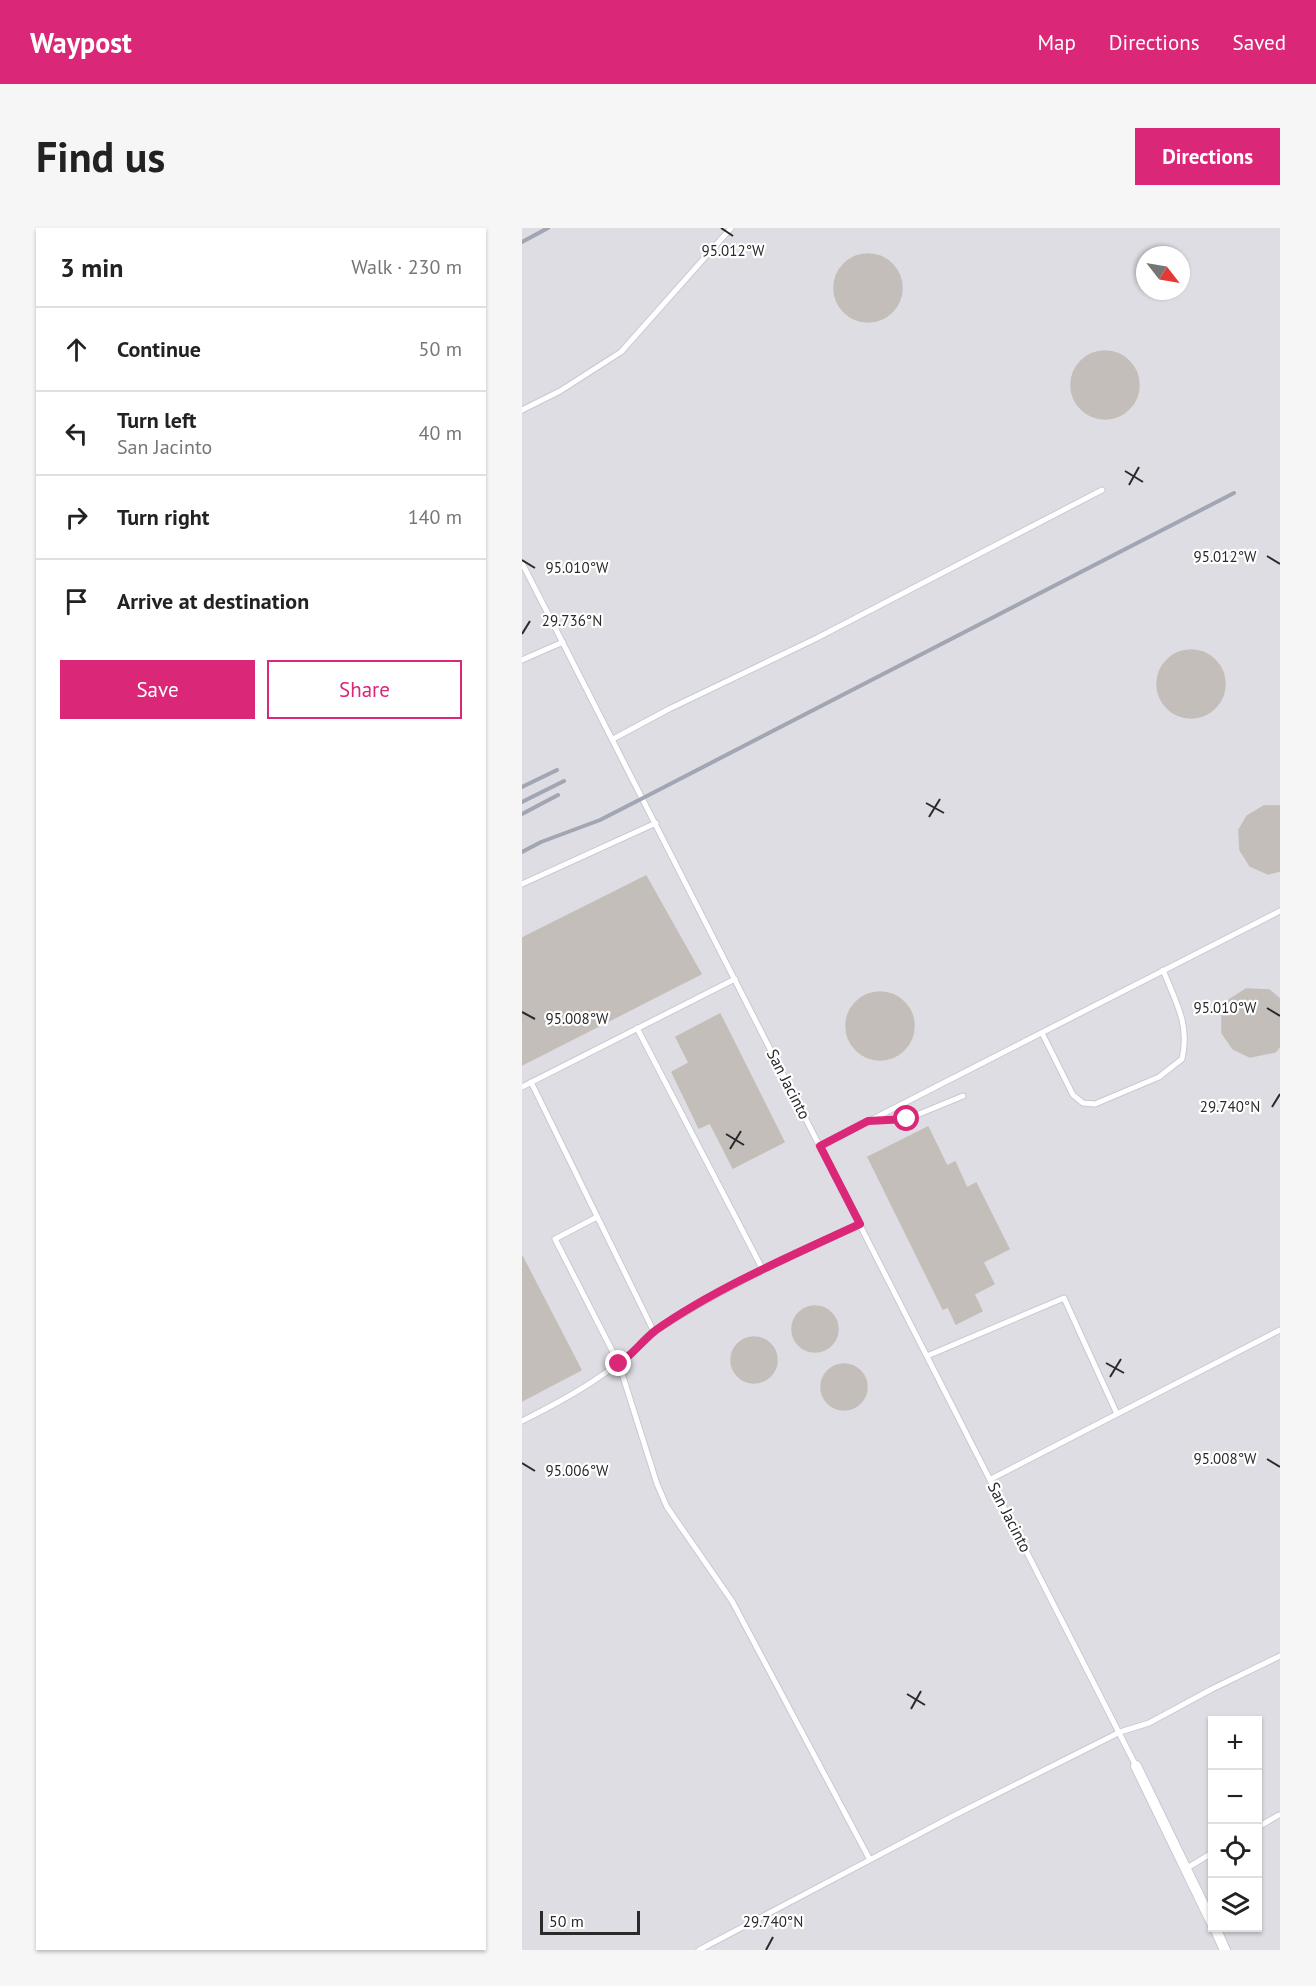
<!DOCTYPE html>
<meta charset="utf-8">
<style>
body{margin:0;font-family:"PT Sans",sans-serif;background:#f6f6f6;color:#222}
.controls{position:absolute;right:18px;bottom:18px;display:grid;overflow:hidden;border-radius:0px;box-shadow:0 2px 4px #0004}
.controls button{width:54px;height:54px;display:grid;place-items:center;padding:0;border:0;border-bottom:2px solid #e0e0e0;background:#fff;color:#222;font:30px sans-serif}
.compass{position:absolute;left:614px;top:18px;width:54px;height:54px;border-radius:50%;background:#fff;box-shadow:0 2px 4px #0004;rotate:121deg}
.scale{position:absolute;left:18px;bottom:15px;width:100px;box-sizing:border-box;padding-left:6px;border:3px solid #2a2a2a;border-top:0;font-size:16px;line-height:21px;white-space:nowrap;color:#2a2a2a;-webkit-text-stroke:4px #fff;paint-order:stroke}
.stop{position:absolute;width:18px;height:18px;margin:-14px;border:4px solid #db2777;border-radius:50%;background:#fff}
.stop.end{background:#db2777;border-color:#fff;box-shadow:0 2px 6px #0008}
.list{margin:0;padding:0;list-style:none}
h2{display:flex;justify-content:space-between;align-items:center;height:78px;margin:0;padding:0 24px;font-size:26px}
h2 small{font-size:20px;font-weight:400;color:#767676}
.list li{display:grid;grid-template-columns:39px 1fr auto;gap:18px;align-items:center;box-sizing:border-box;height:84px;padding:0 24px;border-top:2px solid #e0e0e0}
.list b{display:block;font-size:22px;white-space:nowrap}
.list p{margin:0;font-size:20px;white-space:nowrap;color:#767676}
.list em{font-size:20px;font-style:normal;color:#767676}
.actions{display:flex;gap:12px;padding:18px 24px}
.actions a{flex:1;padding:14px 0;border:2px solid #db2777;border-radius:0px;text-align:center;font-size:21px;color:#db2777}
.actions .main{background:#db2777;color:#fff}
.icon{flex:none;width:33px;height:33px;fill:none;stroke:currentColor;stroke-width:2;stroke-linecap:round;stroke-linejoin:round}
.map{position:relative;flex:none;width:758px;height:1722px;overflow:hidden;border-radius:0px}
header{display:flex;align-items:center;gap:36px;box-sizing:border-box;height:84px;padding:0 30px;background:#db2777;color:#fff}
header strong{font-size:28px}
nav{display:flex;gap:33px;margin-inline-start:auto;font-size:21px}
.intro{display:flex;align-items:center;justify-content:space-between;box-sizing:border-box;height:144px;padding:0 36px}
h1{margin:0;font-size:42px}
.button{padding:15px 27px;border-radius:0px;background:#db2777;color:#fff;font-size:21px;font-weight:700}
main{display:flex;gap:36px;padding:0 36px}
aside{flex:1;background:#fff;border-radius:0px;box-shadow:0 2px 4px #0004}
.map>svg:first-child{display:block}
.industrial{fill:#dedde4;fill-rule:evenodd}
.building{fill:#c3beb9;stroke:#c5beb8;stroke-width:1.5}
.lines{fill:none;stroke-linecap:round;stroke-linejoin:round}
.lane-casing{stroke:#c5cad2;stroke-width:7}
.street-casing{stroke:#c5cad2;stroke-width:12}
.lane{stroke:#fff;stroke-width:5}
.street{stroke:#fff;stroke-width:10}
.rail{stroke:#a1a6b2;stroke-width:4}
.route{stroke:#db2777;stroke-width:8}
.ticks{fill:none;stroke:#2a2a2a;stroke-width:2}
.labels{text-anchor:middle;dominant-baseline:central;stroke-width:4.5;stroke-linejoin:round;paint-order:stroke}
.street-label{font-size:16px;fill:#2a2a2a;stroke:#fff}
.ticks-label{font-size:15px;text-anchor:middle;fill:#2a2a2a;stroke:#fff;stroke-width:4.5;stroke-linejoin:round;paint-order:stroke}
</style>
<header>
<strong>Waypost</strong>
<nav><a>Map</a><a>Directions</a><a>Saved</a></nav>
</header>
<div class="intro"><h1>Find us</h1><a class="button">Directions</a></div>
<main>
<aside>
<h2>3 min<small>Walk · 230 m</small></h2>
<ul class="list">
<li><svg class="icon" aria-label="ahead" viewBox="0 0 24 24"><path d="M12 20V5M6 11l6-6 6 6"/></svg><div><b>Continue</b></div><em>50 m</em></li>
<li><svg class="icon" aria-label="left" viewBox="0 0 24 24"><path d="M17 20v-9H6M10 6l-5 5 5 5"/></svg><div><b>Turn left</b><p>San Jacinto</p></div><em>40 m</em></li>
<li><svg class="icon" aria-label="right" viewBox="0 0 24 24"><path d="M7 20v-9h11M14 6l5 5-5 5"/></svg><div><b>Turn right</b></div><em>140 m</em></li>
<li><svg class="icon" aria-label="arrive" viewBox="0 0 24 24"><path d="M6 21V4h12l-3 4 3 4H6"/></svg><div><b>Arrive at destination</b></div></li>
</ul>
<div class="actions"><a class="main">Save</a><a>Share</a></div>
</aside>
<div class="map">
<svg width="758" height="1722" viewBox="0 0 758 1722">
<rect width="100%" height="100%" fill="#eae3de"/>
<path class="industrial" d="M0 0H758V1722H0ZM623 27H659V63H623ZM690 1492H736V1700H690Z"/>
<path class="building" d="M312 60a34 34 0 1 1 68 0a34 34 0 1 1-68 0Z
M549 157a34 34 0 1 1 68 0a34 34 0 1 1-68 0Z
M635 456a34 34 0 1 1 68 0a34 34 0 1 1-68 0Z
M742 578H758V643L746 646 728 638 718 622 717 602 725 588Z
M124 648 179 746 0 837V710Z
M724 761 747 762 758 771V818L753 824 728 829 711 821 700 805V786L707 772Z
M324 798a34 34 0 1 1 68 0a34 34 0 1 1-68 0Z
M198 786 262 914 211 940 188 895 177 900 150 844 167 835 154 809Z
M406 899 425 938 433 934 445 960 454 955 487 1021 461 1034 472 1056 452 1066 460 1083 434 1096 426 1079 421 1081 346 929Z
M0 1028 59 1142 0 1173Z
M270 1101a23 23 0 1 1 46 0a23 23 0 1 1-46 0Z
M209 1132a23 23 0 1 1 46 0a23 23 0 1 1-46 0Z
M299 1159a23 23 0 1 1 46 0a23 23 0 1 1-46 0Z"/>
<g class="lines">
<g class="lane-casing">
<path id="lane" d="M0 182 38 163 99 124 209 0
M0 335 614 1538
M0 432 41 414
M91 511 147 481 295 410 580 262
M0 656 134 595
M115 800 241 1042
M520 805 551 867 561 875 573 876 637 849 660 831C668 796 654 775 641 742
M9 854 132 1104C197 1061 268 1029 338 996
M0 859 213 751
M351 893 385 891 441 868
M298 918 758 683
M75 989 33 1011 97 1136 135 1256 145 1279 210 1373 348 1632
M405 1128 542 1070 595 1186
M0 1193C50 1168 92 1144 132 1104
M469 1251 758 1102
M736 1599 757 1587
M665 1640 690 1625
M177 1722 433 1587 598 1504 627 1495 690 1461 758 1428"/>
</g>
<g class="street-casing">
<path id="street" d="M614 1538 690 1695
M693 1700 703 1722"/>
</g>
<use href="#lane" class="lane"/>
<use href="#street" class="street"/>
<path class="rail" d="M0 14 26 0
M0 559 35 542
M0 574 42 553
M0 586 36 567
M0 624 19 614 78 592 121 570 712 265"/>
</g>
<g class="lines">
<path class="route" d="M97 1136C111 1126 121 1112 134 1102 194 1060 271 1027 338 996L298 918 346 893 385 891"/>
</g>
<path class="ticks" d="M199 0 211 8M603 243 621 254M607 257 617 239M745 328 758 336M0 332 13 340M0 406 8 393M404 575 422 585M407 589 418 571M745 780 758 788M0 784 13 791M750 879 758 866M204 906 222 917M208 921 219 903M584 1135 602 1145M588 1149 599 1131M745 1231 758 1239M0 1235 13 1243M385 1466 403 1477M389 1481 399 1463M244 1722 251 1709"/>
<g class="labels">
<g class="street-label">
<text transform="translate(267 856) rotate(63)">San Jacinto</text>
<text transform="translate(488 1289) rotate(63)">San Jacinto</text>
</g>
</g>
<g class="ticks-label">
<text x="211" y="28">95.012°W</text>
<text x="703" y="334">95.012°W</text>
<text x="55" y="345">95.010°W</text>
<text x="50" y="398">29.736°N</text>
<text x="703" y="785">95.010°W</text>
<text x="55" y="796">95.008°W</text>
<text x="708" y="884">29.740°N</text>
<text x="703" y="1236">95.008°W</text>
<text x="55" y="1248">95.006°W</text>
<text x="251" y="1699">29.740°N</text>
</g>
</svg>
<div class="controls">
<button>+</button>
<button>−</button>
<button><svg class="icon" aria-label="locate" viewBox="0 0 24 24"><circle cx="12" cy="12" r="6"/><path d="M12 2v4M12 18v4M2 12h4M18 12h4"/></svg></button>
<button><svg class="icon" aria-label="layers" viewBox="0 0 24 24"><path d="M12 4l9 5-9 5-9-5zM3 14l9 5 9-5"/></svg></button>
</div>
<svg class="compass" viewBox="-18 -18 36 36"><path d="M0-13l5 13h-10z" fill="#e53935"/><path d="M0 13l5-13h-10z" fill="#767676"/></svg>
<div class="scale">50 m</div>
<div class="stop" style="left:385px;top:891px"></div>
<div class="stop end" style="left:97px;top:1136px"></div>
</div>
</main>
